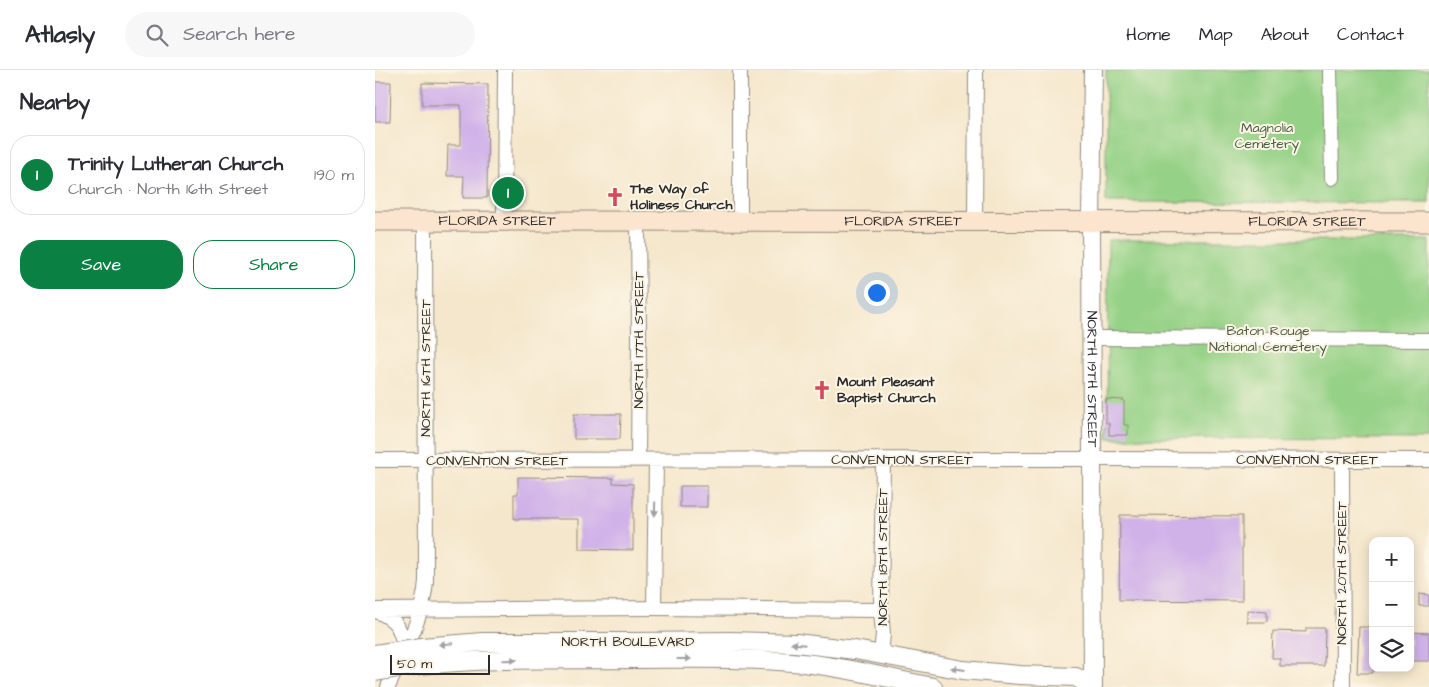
<!DOCTYPE html>
<meta charset="utf-8">
<style>
body{margin:0;font-family:"Architects Daughter",sans-serif;background:#f7f7f7;color:#2b2b33}
.controls{position:absolute;right:15px;bottom:15px;display:grid;overflow:hidden;border-radius:10px;box-shadow:0 2px 12px #0003}
.controls button{width:45px;height:45px;display:grid;place-items:center;padding:0;border:0;border-bottom:1px solid #e1e1e2;background:#fff;color:#2b2b33;font:25px sans-serif}
.scale{position:absolute;left:15px;bottom:12px;width:100px;box-sizing:border-box;padding-left:5px;border:2px solid #2b2b2b;border-top:0;font-size:14px;line-height:18px;white-space:nowrap;color:#2b2b2b;-webkit-text-stroke:4px #fcf5e5;paint-order:stroke}
.you{position:absolute;left:501px;top:222px;width:18px;height:18px;margin:-12px;border:4px solid #fff;border-radius:50%;background:#1a73e8;box-shadow:0 0 0 8px #1a73e833}
.badge{display:grid;place-items:center;width:32px;height:32px;border-radius:50%;background:#0b8043;color:#fff;font-size:16px;font-weight:700}
.pin{position:absolute;translate:-50% -50%;border:2px solid #fff;box-shadow:0 1px 5px #0006}
.list{margin:0;padding:0;list-style:none}
h2{display:flex;justify-content:space-between;align-items:center;height:65px;margin:0;padding:0 20px;font-size:21px}
h2 small{font-size:16px;font-weight:400;color:#7c7c81}
.list li{display:grid;grid-template-columns:32px 1fr auto;gap:15px;align-items:center;box-sizing:border-box;height:80px;margin:0 10px 10px;padding:0 10px;border:1px solid #e1e1e2;border-radius:20px}
.list b{display:block;font-size:19px;white-space:nowrap}
.list p{margin:0;font-size:16px;white-space:nowrap;color:#7c7c81}
.list em{font-size:16px;font-style:normal;color:#7c7c81}
.actions{display:flex;gap:10px;padding:15px 20px}
.actions a{flex:1;padding:11px 0;border:1px solid #0b8043;border-radius:20px;text-align:center;font-size:18px;color:#0b8043}
.actions .main{background:#0b8043;color:#fff}
.icon{flex:none;width:28px;height:28px;fill:none;stroke:currentColor;stroke-width:2;stroke-linecap:round;stroke-linejoin:round}
.map{position:relative;flex:none;width:1054px;height:617px;overflow:hidden}
header{display:flex;align-items:center;gap:30px;box-sizing:border-box;height:70px;padding:0 25px;background:#fff;border-bottom:1px solid #e1e1e2}
header strong{font-size:24px}
nav{display:flex;gap:28px;margin-inline-start:auto;font-size:18px}
.search{width:350px;height:45px;background:#f7f7f7;display:flex;align-items:center;gap:12px;box-sizing:border-box;padding:0 18px;border-radius:28px;color:#7c7c81;font-size:19px}
main{display:flex}
aside{flex:1;background:#fff}
.map>svg:first-child{display:block}
.green{fill:#95d186;stroke:#607e58}
.building{fill:#d0b2e9}
.lines{fill:none;stroke-linecap:round;stroke-linejoin:round}
.minor-casing{stroke:#90897c;stroke-width:16}
.tertiary-casing{stroke:#90897c;stroke-width:20}
.secondary-casing{stroke:#90897c;stroke-width:21}
.minor{stroke:#fff;stroke-width:14}
.tertiary{stroke:#fff;stroke-width:18}
.secondary{stroke:#fce5cf;stroke-width:19}
.tertiary-bridge-casing{stroke:#90897c;stroke-width:20;stroke-linecap:butt}
.tertiary-bridge{stroke:#fff;stroke-width:18}
.oneway{fill:#a0a0a0}
.labels{text-anchor:middle;dominant-baseline:central;stroke-width:4;stroke-linejoin:round;paint-order:stroke}
.park-label{font-size:14px;fill:#4b5d46;stroke:#fcf5e5}
.poi-label{font-size:14px;font-weight:bold;fill:#2b2b2b;stroke:#fcf5e5;text-anchor:start}
.street-label{font-size:14px;fill:#2b2b2b;stroke:#fcf5e5}
</style>
<header>
<strong>Atlasly</strong>
<div class="search"><svg class="icon" aria-label="search" viewBox="0 0 24 24"><circle cx="10" cy="10" r="6"/><path d="M15 15l6 6"/></svg>Search here</div>
<nav><a>Home</a><a>Map</a><a>About</a><a>Contact</a></nav>
</header>
<main>
<aside>
<h2>Nearby<small></small></h2>
<ul class="list">
<li><span class="badge">1</span><div><b>Trinity Lutheran Church</b><p>Church · North 16th Street</p></div><em>190 m</em></li>
</ul>
<div class="actions"><a class="main">Save</a><a>Share</a></div>
</aside>
<div class="map">
<svg width="1054" height="617" viewBox="0 0 1054 617">
<rect width="100%" height="100%" fill="#fcf5e5"/>
<filter id="ink" filterUnits="userSpaceOnUse"><feTurbulence type="fractalNoise" baseFrequency=".02" numOctaves="2"/><feDisplacementMap in="SourceGraphic" scale="10" xChannelSelector="R" yChannelSelector="G"/><feConvolveMatrix kernelMatrix="1 2 1 2 8 2 1 2 1" color-interpolation-filters="sRGB"/></filter>
<filter id="wash" filterUnits="userSpaceOnUse"><feTurbulence type="fractalNoise" baseFrequency=".0096" numOctaves="4" result="noise"/><feDisplacementMap in="SourceGraphic" scale="20" xChannelSelector="R" yChannelSelector="G"/><feGaussianBlur stdDeviation="1.12" result="paint"/><feColorMatrix in="noise" values="0 0 0 0 0 0 0 0 0 0 0 0 0 0 0 0 0 1.4 0 .05"/><feComposite in="paint" operator="in"/></filter>
<g filter="url(#wash)">
<rect width="100%" height="100%" fill="#f5e7cc"/>
<path class="green" d="M731 0H1054V133L731 132Z
M733 170H1054V369L732 368Z"/>
<g id="blocks">
<path class="building" d="M0 12H16L15 52H0Z
M47 13 113 14 112 128H88L89 106H72L73 75H86V35H47Z
M731 329 749 330V355H753V365H734V353H731Z
M199 344H246L245 369H199Z
M143 407 238 408V413L258 414V480L204 479V449H139V424H143Z
M305 416H332V437H305Z
M745 445 867 446V531L744 530Z
M1044 524 1054 525V536H1044Z
M872 540 892 541V552H872Z
M984 557H998V603H982Z
M931 558H950L949 596H905V588H897L898 561 931 562Z
M1035 562 1054 563V591H1035Z"/>
</g>
</g>
<g filter="url(#ink)">
<use href="#blocks" fill-opacity="0" stroke="#90897c" stroke-width="1"/>
<g class="lines">
<g class="minor-casing">
<path id="minor" d="M365 0V151
M955 0 957 108
M129 151 130 0
M600 151 601 0
M716 268 1054 270
M0 390 717 389 1054 390
M263 390 264 268 263 151
M967 390 968 617
M279 538 281 390
M0 540 279 538 506 540
M1 541C22 549 27 559 29 581
M506 585 508 564 506 540 508 390
M13 617C28 583 48 549 51 511L50 151"/>
</g>
<g class="tertiary-casing">
<g id="tertiary">
<path id="s1" d="M718 0 716 152 718 617"/>
<path d="M260 572 356 571 421 573 480 580 588 600 645 605 701 607 716 617"/>
<path d="M260 589C319 589 378 587 437 594 478 599 517 609 558 617"/>
</g>
</g>
<g class="secondary-casing">
<g id="secondary">
<path id="s2" d="M0 151 1054 152"/>
</g>
</g>
<use href="#minor" class="minor"/>
<use href="#tertiary" class="tertiary"/>
<use href="#secondary" class="secondary"/>
<g class="tertiary-bridge-casing">
<path id="tertiary-bridge" d="M0 584 47 577 107 572H260
M0 602C86 586 173 590 260 589"/>
</g>
<use href="#tertiary-bridge" class="tertiary-bridge"/>
</g>
<defs><path id="oneway-solid" d="M-6-.8H1V-3.2L6.5 0L1 3.2V.8H-6Z" transform="scale(1.25)"/></defs>
<g class="oneway">
<use href="#oneway-solid" transform="translate(280 439) rotate(91)"/>
<use href="#oneway-solid" transform="translate(71 574) rotate(175)"/>
<use href="#oneway-solid" transform="translate(423 574) rotate(-175)"/>
<use href="#oneway-solid" transform="translate(309 589)"/>
<use href="#oneway-solid" transform="translate(135 590) rotate(-1)"/>
<use href="#oneway-solid" transform="translate(583 599) rotate(-172)"/>
</g>
</g>
<defs>
<g id="church-bare" transform="scale(1.5)"><path d="M-1.2-6h2.4v3.5h3.3v2.4h-3.3V6h-2.4V-.1h-3.3v-2.4h3.3Z" fill="#d1495b" stroke="#fcf5e5" stroke-width="2.5" paint-order="stroke"/></g>
</defs>
<g fill-rule="evenodd">
<use href="#church-bare" x="240" y="127"/>
<use href="#church-bare" x="447" y="320"/>
</g>
<g class="labels">
<g class="park-label">
<text x="892" y="58">Magnolia<tspan x="892" dy="16">Cemetery</tspan></text>
<text x="893" y="261">Baton Rouge<tspan x="893" dy="16">National Cemetery</tspan></text>
</g>
<g class="poi-label">
<text x="255" y="119">The Way of<tspan x="255" dy="16">Holiness Church</tspan></text>
<text x="462" y="312">Mount Pleasant<tspan x="462" dy="16">Baptist Church</tspan></text>
</g>
<g class="street-label">
<text stroke="none"><textPath href="#s2" startOffset="122">FLORIDA STREET</textPath></text>
<text stroke="none"><textPath href="#s2" startOffset="528">FLORIDA STREET</textPath></text>
<text stroke="none"><textPath href="#s2" startOffset="932">FLORIDA STREET</textPath></text>
<text transform="translate(264 270) rotate(-90)">NORTH 17TH STREET</text>
<text transform="translate(51 298) rotate(-90)">NORTH 16TH STREET</text>
<text stroke="none"><textPath href="#s1" startOffset="309">NORTH 19TH STREET</textPath></text>
<text x="527" y="390">CONVENTION STREET</text>
<text x="932" y="390">CONVENTION STREET</text>
<text x="122" y="391">CONVENTION STREET</text>
<text transform="translate(508 487) rotate(-90)">NORTH 18TH STREET</text>
<text transform="translate(967 503) rotate(-90)">NORTH 20TH STREET</text>
<text x="253" y="572">NORTH BOULEVARD</text>
</g>
</g>
</svg>
<div class="controls">
<button>+</button>
<button>−</button>
<button><svg class="icon" aria-label="layers" viewBox="0 0 24 24"><path d="M12 4l9 5-9 5-9-5zM3 14l9 5 9-5"/></svg></button>
</div>
<div class="scale">50 m</div>
<div class="you"></div>
<div class="pin badge" style="left:133px;top:123px">1</div>
</div>
</main>
